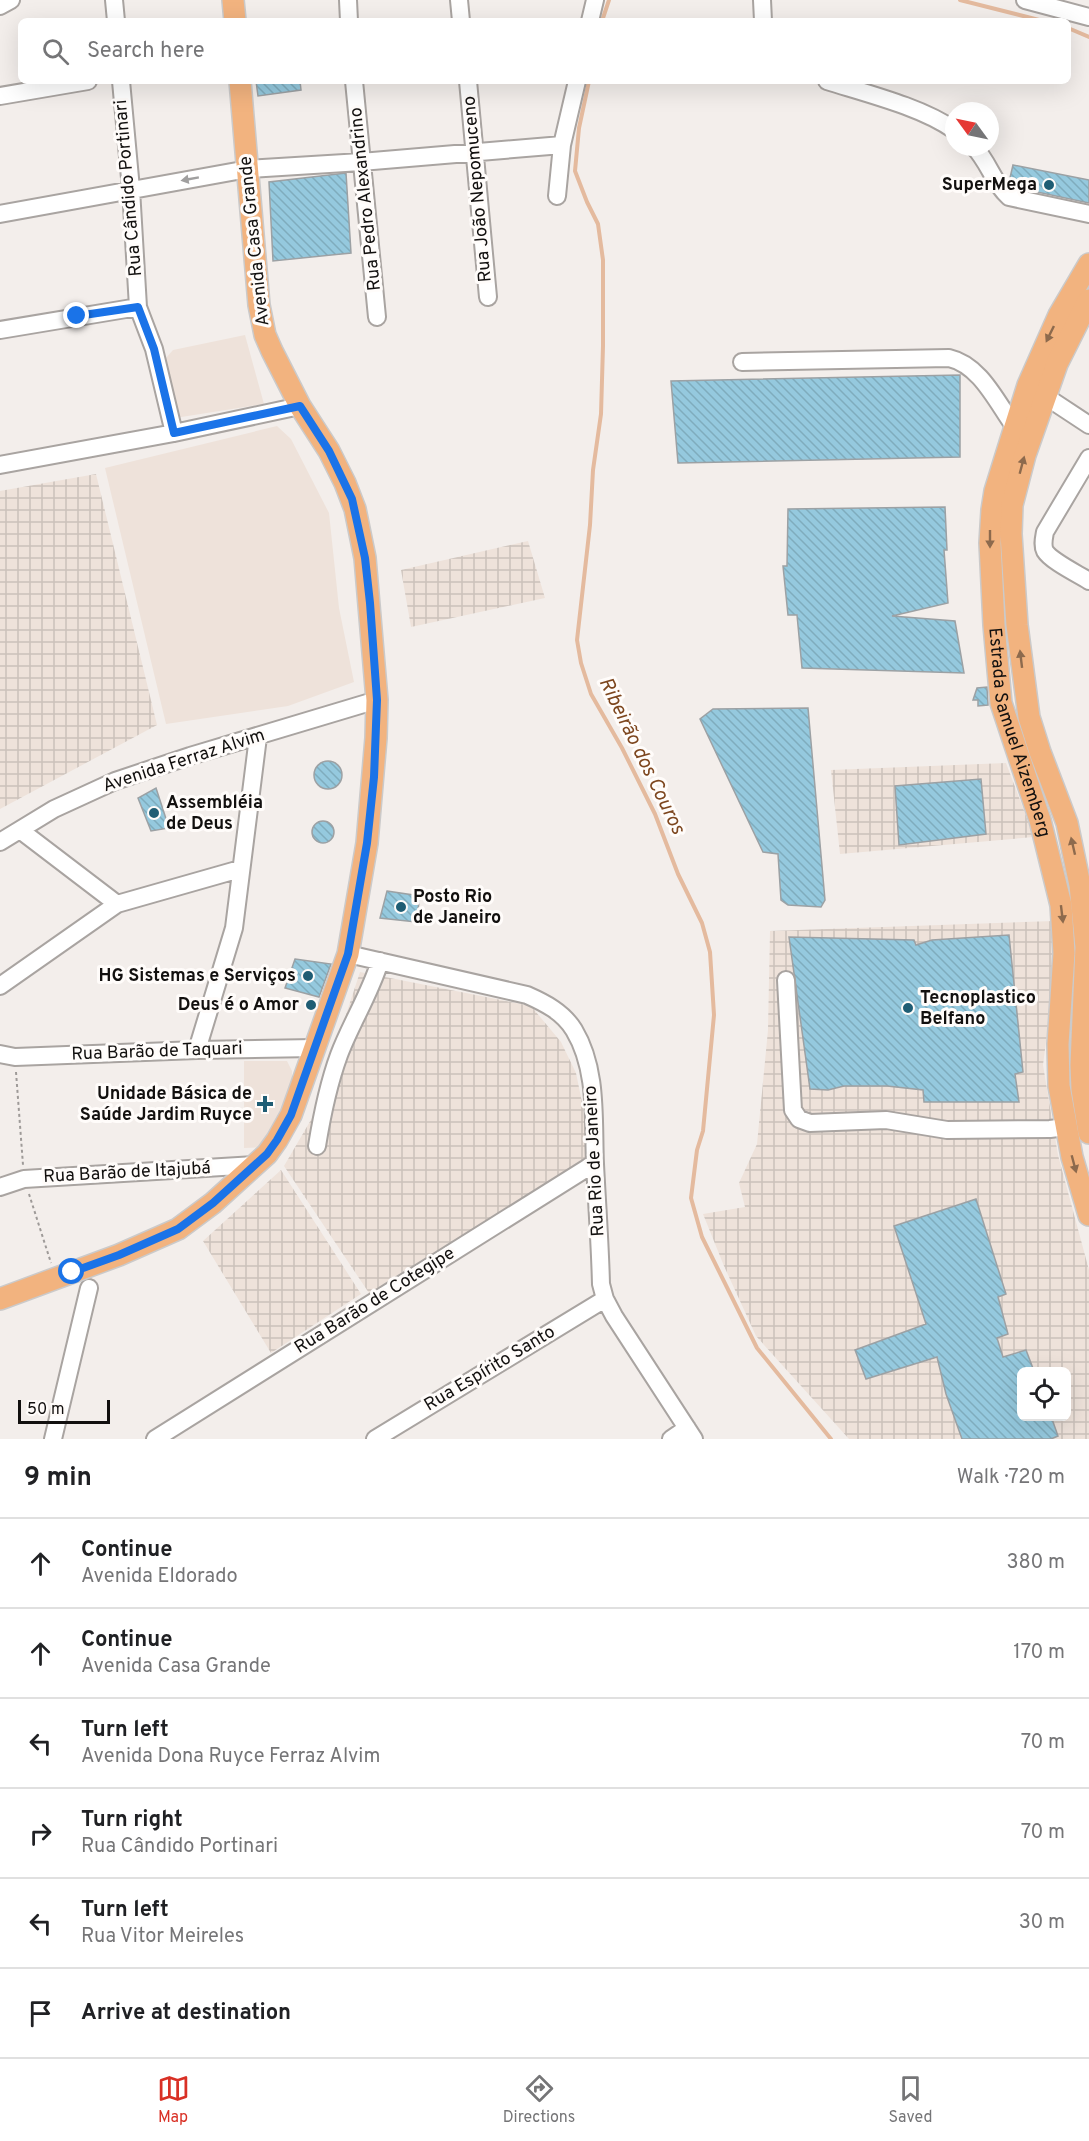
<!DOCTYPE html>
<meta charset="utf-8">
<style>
body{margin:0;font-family:Overpass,sans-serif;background:#f6f6f6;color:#202124}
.controls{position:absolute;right:18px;bottom:18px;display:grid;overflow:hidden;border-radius:9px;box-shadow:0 6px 24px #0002}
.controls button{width:54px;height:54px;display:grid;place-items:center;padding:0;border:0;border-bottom:2px solid #e0e0e0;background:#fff;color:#202124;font:30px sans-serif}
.compass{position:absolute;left:945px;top:102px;width:54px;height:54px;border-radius:50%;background:#fff;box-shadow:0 6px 24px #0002;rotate:303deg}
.scale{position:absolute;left:18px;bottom:15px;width:92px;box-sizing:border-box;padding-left:6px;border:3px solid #12100f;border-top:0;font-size:16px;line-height:21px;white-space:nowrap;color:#12100f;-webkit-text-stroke:4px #fffcfa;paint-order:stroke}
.stop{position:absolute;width:18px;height:18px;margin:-14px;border:4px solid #1a73e8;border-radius:50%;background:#fff}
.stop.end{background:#1a73e8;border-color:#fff;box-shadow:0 2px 6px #0008}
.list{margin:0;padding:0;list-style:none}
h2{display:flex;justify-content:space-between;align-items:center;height:78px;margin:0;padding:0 24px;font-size:26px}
h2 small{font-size:20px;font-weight:400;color:#757577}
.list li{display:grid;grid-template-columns:39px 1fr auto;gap:18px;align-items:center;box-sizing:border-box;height:90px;padding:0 24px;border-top:2px solid #e0e0e0}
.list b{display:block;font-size:22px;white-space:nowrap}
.list p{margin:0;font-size:20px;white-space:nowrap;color:#757577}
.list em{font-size:20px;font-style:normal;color:#757577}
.icon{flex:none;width:33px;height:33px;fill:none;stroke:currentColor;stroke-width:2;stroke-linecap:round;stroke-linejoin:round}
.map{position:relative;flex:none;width:1089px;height:1439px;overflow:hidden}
.search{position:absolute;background:#fff;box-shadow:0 6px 24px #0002;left:18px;right:18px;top:18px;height:66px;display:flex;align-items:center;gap:15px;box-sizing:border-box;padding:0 21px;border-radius:9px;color:#757577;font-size:22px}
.sheet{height:618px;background:#fff}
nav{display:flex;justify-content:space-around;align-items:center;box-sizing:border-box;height:84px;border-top:2px solid #e0e0e0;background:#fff;font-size:16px;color:#757577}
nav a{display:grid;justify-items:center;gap:3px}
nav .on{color:#d93025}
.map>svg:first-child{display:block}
.built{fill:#eee2da}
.industrial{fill:url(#industrial-grid);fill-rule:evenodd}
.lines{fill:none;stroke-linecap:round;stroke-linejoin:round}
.stream{stroke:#e4ba9e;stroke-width:4}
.building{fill:url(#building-back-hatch);stroke:#9ca1a4;stroke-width:1.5}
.minor-casing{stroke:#a9a4a1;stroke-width:20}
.major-casing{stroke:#cbcaca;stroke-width:24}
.path{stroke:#9e9a98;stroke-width:2;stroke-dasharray:3 3;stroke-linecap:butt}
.minor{stroke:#fff;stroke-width:16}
.major{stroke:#f2b37f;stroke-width:21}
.oneway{fill:#a09f9f}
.oneway2{fill:#8d6a4d}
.route{stroke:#1a73e8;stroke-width:8}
.poi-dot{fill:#1f5d74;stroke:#fffcfa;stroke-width:2}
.labels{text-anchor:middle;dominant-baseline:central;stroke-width:6;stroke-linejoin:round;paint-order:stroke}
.poi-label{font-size:18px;font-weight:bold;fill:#12100f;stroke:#fffcfa;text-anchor:end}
.street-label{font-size:18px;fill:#12100f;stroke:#fffcfa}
.water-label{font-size:20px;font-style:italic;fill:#7d461e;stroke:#fffcfa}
</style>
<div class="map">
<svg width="1089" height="1439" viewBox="0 0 1089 1439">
<defs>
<pattern id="industrial-grid" width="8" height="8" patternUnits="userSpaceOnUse" patternTransform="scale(1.5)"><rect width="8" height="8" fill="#eee2da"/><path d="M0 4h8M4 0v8" fill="none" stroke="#cbc1ba"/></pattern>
<pattern id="building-back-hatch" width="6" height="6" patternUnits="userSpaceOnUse" patternTransform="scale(1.5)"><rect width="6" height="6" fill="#95c9de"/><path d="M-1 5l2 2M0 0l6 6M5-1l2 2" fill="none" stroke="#7facbd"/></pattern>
</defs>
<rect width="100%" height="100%" fill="#f3eeeb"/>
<path class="built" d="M245 335 264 404 175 418 166 358 173 350Z
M277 426 291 439 329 513 339 608 354 682 288 706 166 724 105 468Z
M244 1061H287L292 1071V1088L268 1147 244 1148Z"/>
<path class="industrial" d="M96 474 157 725 0 809V491Z
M528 541 545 598 411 627 401 570Z
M1006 763 1034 837 840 854 831 770Z
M1054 921 1056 964 1043 1065 1058 1155 1089 1270V1439H849L756 1336 724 1266 703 1214 745 1207 739 1183 757 1144 768 1030 770 931ZM1022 1372H1066V1416H1022Z
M360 972 531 1006 561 1042 576 1073 583 1107 588 1158 369 1293 284 1166 312 1118Z
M281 1170 361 1294 271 1353 203 1241Z"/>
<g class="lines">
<path class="stream" d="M960 0 1043 21
M602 21 609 0
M1068 28 1089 37
M589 81 579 128 575 171 587 202 598 224 603 260V346L601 414 593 470 590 525 577 640 581 663 591 694 622 748 655 814 678 874 702 923 710 952 714 1015 703 1131 697 1150 691 1198 702 1237 757 1348 831 1439"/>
</g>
<path class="building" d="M256 81H300L301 90 258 96Z
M1013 165 1089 180V203L1014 187 1009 182Z
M346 173 351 253 273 261 269 182Z
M960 375V457L678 463 671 381Z
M945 507 947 550H944L948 603 892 616 955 621 964 673 802 668 797 615H788L783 566H787L788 509Z
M987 687 988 705 978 706V700H973L977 688Z
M808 708 825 900 821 907 788 905 781 900 778 854 763 852 700 719 713 709Z
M314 775a14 14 0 1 1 28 0a14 14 0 1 1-28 0Z
M981 779 986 834 899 845 895 786Z
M156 788 169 828 151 831 138 798Z
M312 832a11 11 0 1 1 22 0a11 11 0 1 1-22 0Z
M387 891 420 896 416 922 380 918Z
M1009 935 1023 1072 1015 1074 1019 1102H924L923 1090 887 1086H844L828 1090 810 1089 789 937 914 940 916 945 932 940Z
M295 959 331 964 319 997 285 988Z
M976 1199 1006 1294 998 1297 1008 1334 997 1338 1003 1357 1026 1350 1034 1371H1022V1416H1051L1058 1436 1051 1439H962L946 1394 937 1357 866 1379 855 1350 926 1324 894 1226Z"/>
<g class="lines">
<g class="minor-casing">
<path id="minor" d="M114 0 116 21
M348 0 349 21
M459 0 461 21
M762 0 763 21
M1025 0 1089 17
M0 6 11 0
M590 21 595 0
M121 81 131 189 138 307 154 349 174 433
M354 81 377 317
M468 81 488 297
M827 81C865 93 922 107 954 130
M0 96 88 81
M974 147C989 162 993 183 1009 197L1089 214
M557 196 562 145 577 81
M0 214 248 169 361 162 562 145
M0 330 138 307
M742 362 949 358C980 365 996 401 1014 426
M1045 396 1089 425
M1089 458 1045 532C1044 538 1042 545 1045 551 1051 561 1078 574 1089 581
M0 465 174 433 300 406
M20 830 117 904
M0 842 54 809 115 781 190 756 377 700
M348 954 527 995C545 1003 563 1012 574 1030 598 1070 593 1119 595 1164 597 1204 600 1244 601 1284L605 1299 614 1316 694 1439
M786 980 793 1110 799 1119 810 1123 886 1120 947 1130 1050 1129 1066 1127
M0 986 117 904 240 869
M197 1050 234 928 258 737
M0 1054 15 1057 197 1050 315 1048
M317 1146C322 1115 328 1085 339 1055 351 1023 370 994 380 961
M0 1187 24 1179 255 1165
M53 1439 89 1288
M155 1439 595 1163
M375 1439 605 1299
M671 1439 687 1428"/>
</g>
<g class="major-casing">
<g id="major">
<path d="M233 0 235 21"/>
<path id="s1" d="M1089 264 1059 315 1028 385 995 491 992 510 990 543 994 625 1001 703 1040 820 1061 905 1064 953 1058 1044 1059 1086 1072 1157 1089 1215"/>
<path d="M1089 300 1057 364 1025 455 1012 505 1011 534 1017 625 1029 717 1040 752 1067 823 1080 885 1086 947 1081 1065 1082 1089 1089 1133"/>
<path d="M0 1299 119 1255 178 1229 213 1203 267 1154 277 1140 291 1115 348 954 367 843 376 738 377 700 365 558 355 509 345 483 329 451 300 406 272 351 265 335 259 305 240 81"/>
</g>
</g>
<path class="path" d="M16 1072 23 1165
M29 1194 51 1263"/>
<use href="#minor" class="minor"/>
<use href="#major" class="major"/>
</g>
<defs><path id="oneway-solid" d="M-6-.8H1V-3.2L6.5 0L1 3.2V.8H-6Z" transform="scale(1.5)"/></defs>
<use class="oneway" href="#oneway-solid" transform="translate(190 179) rotate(170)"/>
<g class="oneway2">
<use href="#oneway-solid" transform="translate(1050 334) rotate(116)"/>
<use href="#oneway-solid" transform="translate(1022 465) rotate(-75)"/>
<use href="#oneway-solid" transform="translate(990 539) rotate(90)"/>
<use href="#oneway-solid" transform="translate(1021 659) rotate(-97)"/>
<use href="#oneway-solid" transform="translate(1073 846) rotate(-103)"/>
<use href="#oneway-solid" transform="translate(1062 914) rotate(83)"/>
<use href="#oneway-solid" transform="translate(1074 1164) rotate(75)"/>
</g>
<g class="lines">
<path class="route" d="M72 1272 119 1255 178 1229 213 1203 267 1154 277 1140 291 1115 348 954 367 843 374 777 377 700 370 603 365 558 352 499 329 451 300 406 174 433 154 349 138 307 77 316"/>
</g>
<g class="poi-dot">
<circle cx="1049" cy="185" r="6"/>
<circle cx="154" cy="813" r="6"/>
<circle cx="401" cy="907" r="6"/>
<circle cx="308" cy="976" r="6"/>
<circle cx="311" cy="1005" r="6"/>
<circle cx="908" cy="1008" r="6"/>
<path d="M262 1095h6v6h6v6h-6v6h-6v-6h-6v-6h6z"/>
</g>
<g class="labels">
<g class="poi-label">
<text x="1037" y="185">SuperMega</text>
<text x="166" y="803" text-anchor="start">Assembléia<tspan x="166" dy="21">de Deus</tspan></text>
<text x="413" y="897" text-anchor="start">Posto Rio<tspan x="413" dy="21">de Janeiro</tspan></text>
<text x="296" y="976">HG Sistemas e Serviços</text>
<text x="920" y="998" text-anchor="start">Tecnoplastico<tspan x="920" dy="21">Belfano</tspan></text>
<text x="299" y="1005">Deus é o Amor</text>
<text x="252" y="1094">Unidade Básica de<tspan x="252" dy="21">Saúde Jardim Ruyce</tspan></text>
</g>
<g class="street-label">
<text transform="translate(129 188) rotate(-95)">Rua Cândido Portinari</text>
<text transform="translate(478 189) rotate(-95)">Rua João Nepomuceno</text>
<text transform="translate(366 199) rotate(-96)">Rua Pedro Alexandrino</text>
<text transform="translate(255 241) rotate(-96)">Avenida Casa Grande</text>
<text stroke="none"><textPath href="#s1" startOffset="492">Estrada Samuel Aizemberg</textPath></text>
<text transform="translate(184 761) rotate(-18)">Avenida Ferraz Alvim</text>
<text transform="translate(157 1052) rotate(-2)">Rua Barão de Taquari</text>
<text transform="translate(595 1161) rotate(-93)">Rua Rio de Janeiro</text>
<text transform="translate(127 1173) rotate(-3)">Rua Barão de Itajubá</text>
<text transform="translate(375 1301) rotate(-32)">Rua Barão de Cotegipe</text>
<text transform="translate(490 1369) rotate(-31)">Rua Espírito Santo</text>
</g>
<g class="water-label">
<text transform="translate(641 756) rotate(64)">Ribeirão dos Couros</text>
</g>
</g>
</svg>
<div class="controls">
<button><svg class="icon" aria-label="locate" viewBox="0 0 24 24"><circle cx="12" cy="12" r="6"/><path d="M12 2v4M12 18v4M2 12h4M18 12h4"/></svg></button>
</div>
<svg class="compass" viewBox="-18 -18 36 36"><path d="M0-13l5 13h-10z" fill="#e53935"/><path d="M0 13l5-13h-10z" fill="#757577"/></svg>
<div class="scale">50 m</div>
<div class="stop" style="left:72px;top:1272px"></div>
<div class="stop end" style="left:77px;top:316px"></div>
<div class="search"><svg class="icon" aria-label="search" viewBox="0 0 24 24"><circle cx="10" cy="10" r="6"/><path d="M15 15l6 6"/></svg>Search here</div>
</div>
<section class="sheet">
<h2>9 min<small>Walk · 720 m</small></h2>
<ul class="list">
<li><svg class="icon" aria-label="ahead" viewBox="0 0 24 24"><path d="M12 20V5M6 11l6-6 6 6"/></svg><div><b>Continue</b><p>Avenida Eldorado</p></div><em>380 m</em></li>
<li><svg class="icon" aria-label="ahead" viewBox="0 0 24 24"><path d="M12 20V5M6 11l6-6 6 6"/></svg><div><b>Continue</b><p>Avenida Casa Grande</p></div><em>170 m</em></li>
<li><svg class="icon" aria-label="left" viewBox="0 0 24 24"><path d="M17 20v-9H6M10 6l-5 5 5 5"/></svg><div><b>Turn left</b><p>Avenida Dona Ruyce Ferraz Alvim</p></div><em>70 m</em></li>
<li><svg class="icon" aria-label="right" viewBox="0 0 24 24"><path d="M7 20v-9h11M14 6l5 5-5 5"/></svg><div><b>Turn right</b><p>Rua Cândido Portinari</p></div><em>70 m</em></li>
<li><svg class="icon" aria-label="left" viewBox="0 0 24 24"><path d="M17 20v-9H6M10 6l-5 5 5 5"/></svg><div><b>Turn left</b><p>Rua Vitor Meireles</p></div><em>30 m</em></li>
<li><svg class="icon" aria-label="arrive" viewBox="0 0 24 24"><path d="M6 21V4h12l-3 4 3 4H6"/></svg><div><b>Arrive at destination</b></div></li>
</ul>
</section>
<nav>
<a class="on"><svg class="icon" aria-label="map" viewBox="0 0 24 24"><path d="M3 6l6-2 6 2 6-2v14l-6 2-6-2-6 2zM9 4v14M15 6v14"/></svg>Map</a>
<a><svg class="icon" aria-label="directions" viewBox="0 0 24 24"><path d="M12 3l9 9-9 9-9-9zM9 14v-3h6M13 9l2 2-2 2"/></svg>Directions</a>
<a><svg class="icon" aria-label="saved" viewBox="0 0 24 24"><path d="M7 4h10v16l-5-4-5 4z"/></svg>Saved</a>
</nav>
